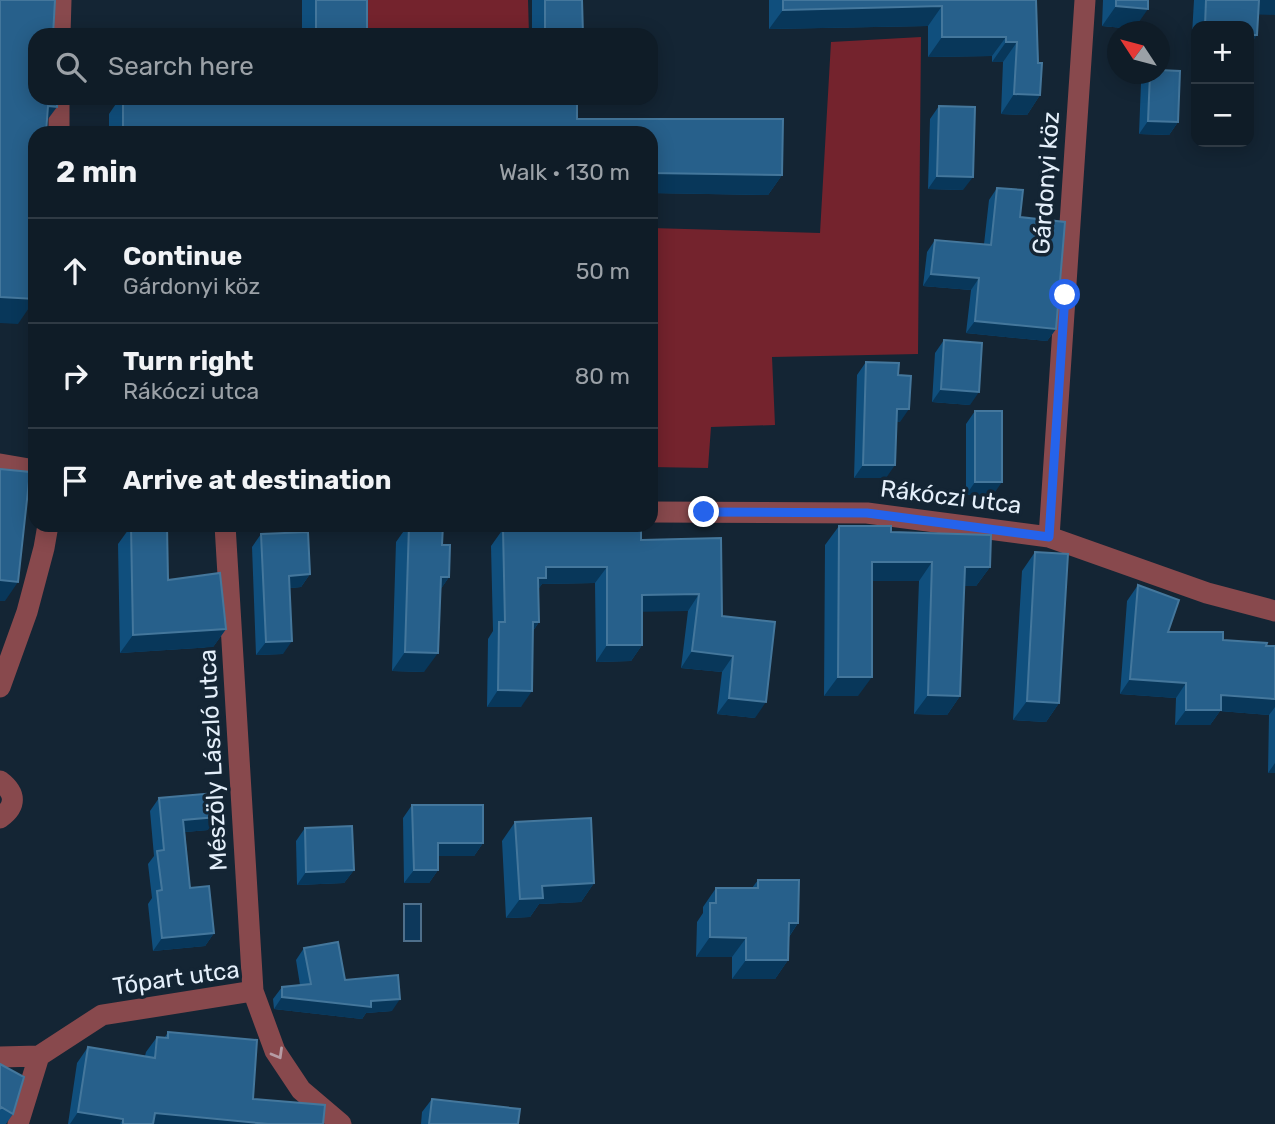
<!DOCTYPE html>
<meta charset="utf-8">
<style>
body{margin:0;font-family:Rubik,sans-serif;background:#1d2933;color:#f1f3f6}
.controls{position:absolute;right:21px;top:21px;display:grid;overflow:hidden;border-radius:14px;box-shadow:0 4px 18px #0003}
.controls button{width:63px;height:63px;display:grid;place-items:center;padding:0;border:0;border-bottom:2px solid #2f3a44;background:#0f1c27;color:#f1f3f6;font:35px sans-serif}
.compass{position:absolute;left:1107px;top:21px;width:63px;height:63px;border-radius:50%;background:#0f1c27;box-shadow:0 4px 18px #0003;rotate:306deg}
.stop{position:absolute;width:21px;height:21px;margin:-16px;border:5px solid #2563eb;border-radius:50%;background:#fff}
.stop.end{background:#2563eb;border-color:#fff;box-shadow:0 2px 7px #0008}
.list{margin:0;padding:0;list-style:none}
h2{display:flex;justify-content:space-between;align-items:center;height:91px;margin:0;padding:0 28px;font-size:30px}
h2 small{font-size:23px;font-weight:400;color:#9ba1a7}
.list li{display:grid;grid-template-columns:46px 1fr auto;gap:21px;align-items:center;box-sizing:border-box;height:105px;padding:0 28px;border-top:2px solid #2f3a44}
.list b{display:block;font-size:26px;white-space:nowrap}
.list p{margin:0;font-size:23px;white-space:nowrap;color:#9ba1a7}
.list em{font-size:23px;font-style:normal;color:#9ba1a7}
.icon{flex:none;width:38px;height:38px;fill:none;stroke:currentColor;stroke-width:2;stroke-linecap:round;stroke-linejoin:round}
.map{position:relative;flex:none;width:1275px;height:1124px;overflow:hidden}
.search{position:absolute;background:#0f1c27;box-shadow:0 4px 18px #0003;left:28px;top:28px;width:630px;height:77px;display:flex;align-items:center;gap:18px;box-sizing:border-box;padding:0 24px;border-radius:21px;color:#9ba1a7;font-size:26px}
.panel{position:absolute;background:#0f1c27;box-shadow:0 4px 18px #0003;left:28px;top:126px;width:630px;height:406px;border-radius:21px}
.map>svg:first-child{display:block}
.green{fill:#74232d}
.water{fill:#0d385b;stroke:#4e6f8b;stroke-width:2}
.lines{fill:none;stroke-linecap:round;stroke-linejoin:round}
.street{stroke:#88494d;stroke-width:21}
.wall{fill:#104f7d}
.shaded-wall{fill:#08375a}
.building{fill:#27608b;stroke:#44779c;stroke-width:2}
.oneway{stroke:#b69ca4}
.route{stroke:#2563eb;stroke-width:9}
.labels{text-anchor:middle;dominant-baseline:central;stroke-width:7;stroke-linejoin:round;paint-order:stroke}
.street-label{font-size:24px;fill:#e4effa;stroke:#142534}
</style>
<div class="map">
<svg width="1275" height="1124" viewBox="0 0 1275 1124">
<rect width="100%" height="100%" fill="#142534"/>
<path class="green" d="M358 0H528L529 35H358Z
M921 37 918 354 772 357 775 425 711 427 708 468 651 467V228L820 233 831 42Z"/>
<path class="water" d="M404 904H421V941H404Z"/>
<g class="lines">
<path class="street" d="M60 35 61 0
M59 133V98
M0 464 35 470
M651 512 867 513 1049 537 1207 593 1275 611
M225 525 253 991 275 1051 301 1090 341 1124
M1049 537 1085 0
M0 687 27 612 44 548 48 525
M0 781C16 793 17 806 0 818
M0 1057 39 1056 102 1015 253 991
M18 1124 39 1056"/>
</g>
<path class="wall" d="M302 0H367V35H302Z
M532 0H582L583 35H532Z
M769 0H1036L1040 95 1027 115 1001 114 1003 62H992V56L928 57V26L769 29Z
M1103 0H1148L1134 29 1102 26Z
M1194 0H1275L1258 14 1249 26H1196V53L1191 52Z
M1148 74H1159L1178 122 1169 135 1139 134 1141 83Z
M120 98H577V119H783L782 175 768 195 651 193V133H109V114Z
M939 106 963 190 928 189 930 119Z
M997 188 1020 217 1056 329 1047 341 966 333 971 290 923 286 927 252 935 240 984 244 989 200Z
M944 340 970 405 932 402 935 353Z
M866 362 898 375 900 422H897L886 478H854L857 375Z
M975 411 993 495H966V424Z
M408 525H443L442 545 449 577 440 590 424 672 392 671 396 542Z
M131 526 168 580 226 629 213 647 120 653 118 544Z
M839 526 891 532 990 567 976 586H964L960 696 947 715 914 714 919 581H872L858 696H824L825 545Z
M503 529 641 540 722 616 755 718 717 714 722 672 681 668 688 611H642V645L631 661 596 662 595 583 542 584 538 589 539 622 533 631 521 707H487L488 639 493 631 491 546Z
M261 534 310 574 301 587 290 588 283 654 256 655 252 547Z
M1035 552 1059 703 1046 722 1013 720 1022 571Z
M1138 585 1168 632 1223 640 1275 646V773H1268L1269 715 1220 711 1210 725H1175L1176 698 1120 694 1127 601Z
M159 798 208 830 185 832 190 888 214 933 205 946 153 951 148 904 152 898 148 864 154 856 150 811Z
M412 805 483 843 474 856H438V870L429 883H404L403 818Z
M515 822 594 883 581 902 539 904 530 917 506 918 502 841Z
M305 828 354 870 344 883 297 885 296 841Z
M758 880 798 923 789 937 788 960 775 979H732V957H696L697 922 703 913V907L716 888H752Z
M304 948 345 980 392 1011 366 1013 362 1019 274 1009 273 999 282 987 300 985 296 960Z
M168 1032 253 1099 323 1124H68L77 1063 88 1047 145 1056 146 1052 157 1037H165Z
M0 1064 13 1114 6 1124H0Z
M432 1099 518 1124H421L422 1112Z"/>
<path class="shaded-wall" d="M1255 0H1275V15L1245 14Z
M942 6 928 26 769 29 783 10Z
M1116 6 1148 9 1134 29 1102 26Z
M1249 35H1257L1249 47Z
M942 37H1006L992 56 928 57Z
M1006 42H1017L1003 62H992Z
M1196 44V53L1191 52Z
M1014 94 1040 95 1027 115 1001 114Z
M48 106 57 107 39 131Z
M1148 121 1178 122 1169 135 1139 134Z
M651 173 782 175 768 195 651 193Z
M937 176 973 177 963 190 928 189Z
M931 274 979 278 971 290 923 286Z
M0 297 35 299 18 324 0 323Z
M975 321 1056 329 1047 341 966 333Z
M941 389 979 392 970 405 932 402Z
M897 409H909L900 422H888Z
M863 465H895L886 478H854Z
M975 482H1002L993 495H966Z
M872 562H932L919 581H859Z
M546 567H607L595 583 542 584 535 594 538 578Z
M965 567H990L976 586H951Z
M310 574 301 587 280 589 289 576Z
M441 577H449L436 596Z
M0 580 18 582 5 601H0Z
M699 594 688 611 630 612 642 595Z
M533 622H539L528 638Z
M226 629 213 647 120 653 133 635Z
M292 641 283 654 256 655 266 642Z
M607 645H642L631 661 596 662Z
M692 651 733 656 722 672 681 668Z
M405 652 438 653 424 672 392 671Z
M838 677H872L858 696H824Z
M1130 679 1186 683 1176 698 1120 694Z
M498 690 532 691 521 707H487Z
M928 695 960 696 947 715 914 714Z
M1221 695 1275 699V707L1269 715 1220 711 1210 725H1175L1186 710Z
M729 698 766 702 755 718 717 714Z
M1027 701 1059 703 1046 722 1013 720Z
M1275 763V773H1268Z
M217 817 208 830 174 833 183 820Z
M438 843H483L474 856H429Z
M354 870 344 883 297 885 306 872Z
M414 870H438L429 883H404Z
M594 883 581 902 539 904 530 917 506 918 520 899 542 886Z
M789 923H798L785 942Z
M214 933 205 946 153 951 162 938Z
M710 937 746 938 732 957H696Z
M746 960H788L775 979H732Z
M282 997 371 1001 400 999 392 1011 366 1013 362 1019 274 1009Z
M78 1112 123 1119 120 1124H70Z
M155 1113 268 1124H147Z"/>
<path class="building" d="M0 0H55L53 35H35V98H57V107L48 106 46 133H35V299L0 297Z
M316 0H367V35H316Z
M545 0H582L583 35H545Z
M783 0H1036L1038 63H1042L1040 95 1014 94 1017 42H1006V37H942V6L783 10Z
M1116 0H1148V9L1116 6Z
M1206 0H1259L1257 35H1249V26H1205Z
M1159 70 1180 71 1178 122 1148 121 1150 74H1159Z
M123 98H577V119H783L782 175 651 173V133H123Z
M939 106 975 107 973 177 937 176Z
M997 188 1023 190 1020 217 1065 222 1056 329 975 321 979 278 931 274 935 240 991 245Z
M944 340 982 343 979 392 941 389Z
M866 362 899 363 898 375 911 376 909 409H897L895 465H863Z
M975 411H1002V482H975Z
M0 469 30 472 18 582 0 580Z
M167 525 168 580 220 573 226 629 133 635 131 526Z
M409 525H443L442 545H450L449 577H441L438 653 405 652Z
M839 526H891V532L991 535 990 567H965L960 696 928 695 932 562H872V677H838Z
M641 528V540L721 538 722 616 775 622 766 702 729 698 733 656 692 651 699 594 642 595V645H607V567H546V578H538L539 622H533L532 691 498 690 499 622H505L503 529Z
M308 532 310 574 289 576 292 641 266 642 261 534Z
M1035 552 1068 554 1059 703 1027 701Z
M1138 585 1179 600 1168 632H1223V640L1267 643 1266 646H1275V699L1221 695V710H1186V683L1130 679Z
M215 793 217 817 183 820 190 888 209 886 214 933 162 938 157 891 162 890 157 851 164 850 159 798Z
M412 805H483V843H438V870H414Z
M591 818 594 883 542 886 543 898 520 899 515 822Z
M352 826 354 870 306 872 305 828Z
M758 880H799L798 923H789L788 960H746V938L710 937V903H716V888H758Z
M338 942 345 980 398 975 400 999 371 1001V1007L282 997V987L311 984 304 948Z
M168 1032 257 1040 253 1099 325 1105 323 1124H268L155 1113 153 1124H123V1119L78 1112 88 1047 155 1058 157 1037 168 1038Z
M0 1064 24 1077 13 1114 1 1107 0 1109Z
M432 1099 520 1109 518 1124H429Z"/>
<defs><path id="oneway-chevron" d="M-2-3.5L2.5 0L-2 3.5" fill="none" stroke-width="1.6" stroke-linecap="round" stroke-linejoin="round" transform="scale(1.75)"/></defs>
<use class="oneway" href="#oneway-chevron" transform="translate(278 1054) rotate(60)"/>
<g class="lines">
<path class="route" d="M704 512 867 513 1049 537 1065 295"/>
</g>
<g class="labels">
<g class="street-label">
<text transform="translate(1046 183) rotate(-86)">Gárdonyi köz</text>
<text transform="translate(951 497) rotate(7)">Rákóczi utca</text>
<text transform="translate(213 760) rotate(-93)">Mészöly László utca</text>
<text transform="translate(176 978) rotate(-8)">Tópart utca</text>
</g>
</g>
</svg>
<div class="controls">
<button>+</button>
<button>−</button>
</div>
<svg class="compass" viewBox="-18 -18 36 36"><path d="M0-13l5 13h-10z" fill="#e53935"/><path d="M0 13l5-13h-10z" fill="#9ba1a7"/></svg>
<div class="stop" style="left:1065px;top:295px"></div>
<div class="stop end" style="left:704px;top:512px"></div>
<div class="search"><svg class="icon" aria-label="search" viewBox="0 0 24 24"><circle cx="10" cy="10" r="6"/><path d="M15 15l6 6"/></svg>Search here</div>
<section class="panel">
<h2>2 min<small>Walk · 130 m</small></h2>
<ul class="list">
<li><svg class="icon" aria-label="ahead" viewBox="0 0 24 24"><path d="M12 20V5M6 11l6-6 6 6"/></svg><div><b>Continue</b><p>Gárdonyi köz</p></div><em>50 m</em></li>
<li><svg class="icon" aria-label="right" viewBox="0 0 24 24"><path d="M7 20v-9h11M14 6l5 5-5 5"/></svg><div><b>Turn right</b><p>Rákóczi utca</p></div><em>80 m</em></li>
<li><svg class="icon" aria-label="arrive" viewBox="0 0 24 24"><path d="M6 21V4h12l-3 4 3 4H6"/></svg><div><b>Arrive at destination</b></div></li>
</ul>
</section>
</div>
